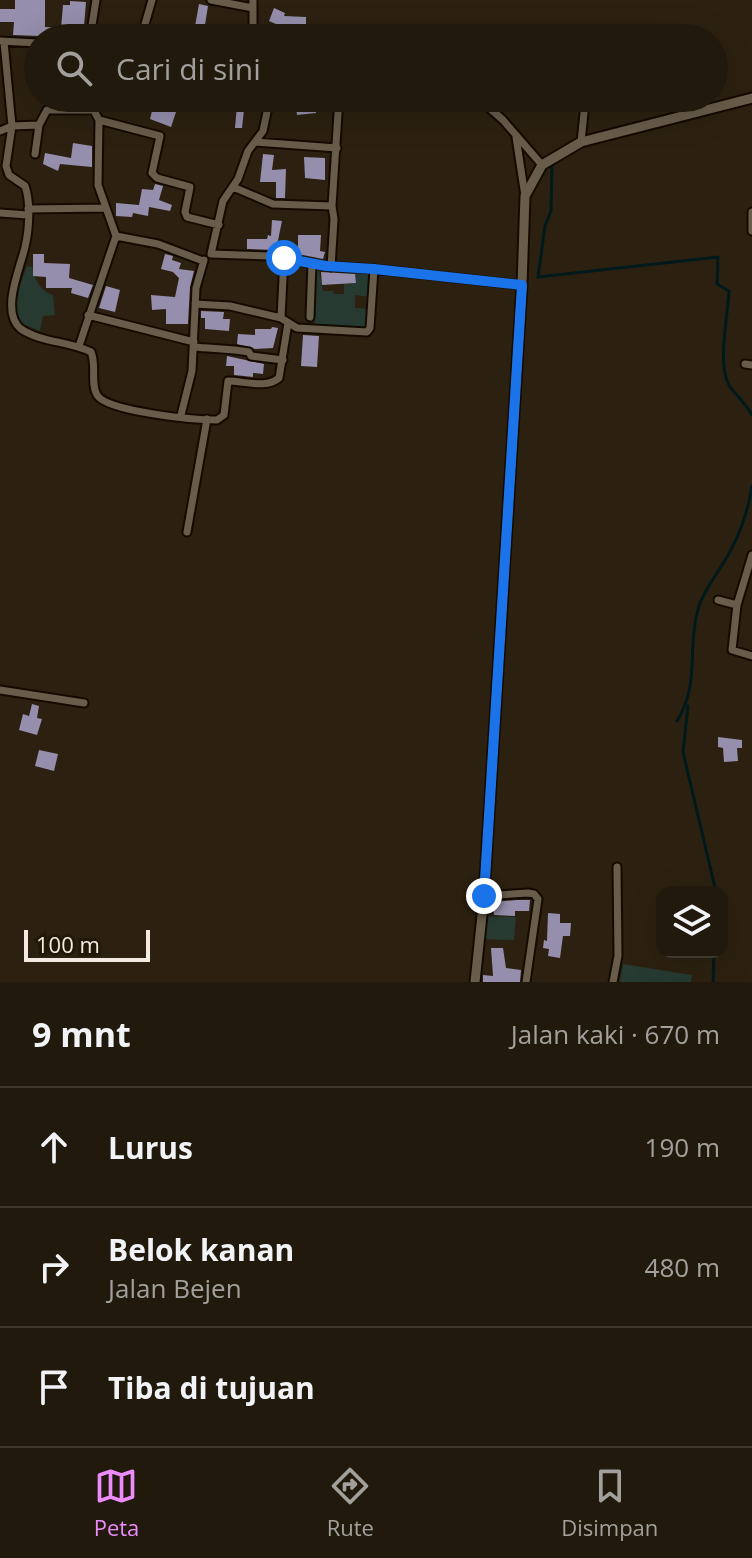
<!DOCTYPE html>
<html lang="id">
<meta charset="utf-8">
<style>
body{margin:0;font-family:"Open Sans",sans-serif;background:#292215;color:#f1f3f6}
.controls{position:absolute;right:24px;bottom:24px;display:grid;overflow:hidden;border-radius:16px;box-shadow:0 8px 32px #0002}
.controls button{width:72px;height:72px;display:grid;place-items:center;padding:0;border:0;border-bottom:2px solid #3e382d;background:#21190c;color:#f1f3f6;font:40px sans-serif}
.scale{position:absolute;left:24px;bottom:20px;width:126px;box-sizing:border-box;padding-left:8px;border:4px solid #f3ebe1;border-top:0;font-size:22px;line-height:28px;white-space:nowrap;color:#f3ebe1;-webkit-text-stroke:6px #221807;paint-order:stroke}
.stop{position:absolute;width:24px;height:24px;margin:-18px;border:6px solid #1a73e8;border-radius:50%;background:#fff}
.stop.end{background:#1a73e8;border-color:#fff;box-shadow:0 2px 8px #0008}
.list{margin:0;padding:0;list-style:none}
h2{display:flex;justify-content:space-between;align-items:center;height:104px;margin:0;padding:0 32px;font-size:34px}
h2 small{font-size:26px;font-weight:400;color:#a2a09d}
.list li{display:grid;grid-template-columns:52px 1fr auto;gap:24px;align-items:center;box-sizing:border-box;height:120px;padding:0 32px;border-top:2px solid #3e382d}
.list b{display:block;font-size:30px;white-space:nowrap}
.list p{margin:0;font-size:26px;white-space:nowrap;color:#a2a09d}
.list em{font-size:26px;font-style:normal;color:#a2a09d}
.icon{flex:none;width:44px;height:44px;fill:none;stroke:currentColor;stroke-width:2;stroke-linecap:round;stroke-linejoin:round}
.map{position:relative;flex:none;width:752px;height:982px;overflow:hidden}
.search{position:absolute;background:#21190c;box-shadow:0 8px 32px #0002;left:24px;right:24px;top:24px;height:88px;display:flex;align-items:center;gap:20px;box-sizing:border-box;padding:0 28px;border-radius:44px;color:#a2a09d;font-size:30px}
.sheet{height:464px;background:#21190c}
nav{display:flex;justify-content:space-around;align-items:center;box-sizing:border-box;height:112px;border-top:2px solid #3e382d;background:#21190c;font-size:22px;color:#a2a09d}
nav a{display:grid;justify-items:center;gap:4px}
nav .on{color:#ec8cfa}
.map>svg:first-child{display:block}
.green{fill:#263a31}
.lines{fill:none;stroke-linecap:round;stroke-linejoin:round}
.stream{stroke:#00191b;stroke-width:3}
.building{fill:#958eac}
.minor-casing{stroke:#140a00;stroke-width:11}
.tertiary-casing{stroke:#140a00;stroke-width:13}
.minor{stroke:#685c4a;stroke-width:7}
.tertiary{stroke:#685c4a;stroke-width:9}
.route{stroke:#1a73e8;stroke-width:10}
</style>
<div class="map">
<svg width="752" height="982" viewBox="0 0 752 982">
<rect width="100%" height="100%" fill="#2c2110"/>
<path class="green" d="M316 265H318L323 291H333L334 294H344V284L355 283V268L372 271 370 297 355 295V308L369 309 368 329 315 328Z
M27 266 32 267C34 279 41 292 53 295L55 315 43 316 40 331 18 322C12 303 21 283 27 266Z
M484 916 516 917 514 940 482 939Z
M623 964 692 975 691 982H620Z"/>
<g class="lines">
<path class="stream" d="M552 164 551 211 545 226 538 277 718 257 717 284 729 291C728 315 717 364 729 385 736 396 746 403 752 415
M688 706 683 752 716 892
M677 721C701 682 686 648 699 606 705 588 718 573 727 557 740 535 748 511 752 486
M713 982 714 952"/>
</g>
<path class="building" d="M15 0H45V27L61 28 63 5H70V1L86 2 84 26H72V32L66 31 65 37 13 35 14 22H0V9H15Z
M199 4 208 6 205 25H202L199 33 208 38H179L181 28 194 32Z
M274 8 285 13 284 16 306 17V38H276V24L269 21Z
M118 24 138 26 135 38H97L99 25 118 26Z
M218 98H240V102L254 104 253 112 244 110 242 128H235L237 105 218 101Z
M295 98H316V113L297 115Z
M153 107 167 111 169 107 177 109 171 127 150 119Z
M73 143 92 146V167L60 164 58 171 43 164 45 153 71 158Z
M263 154 274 155 272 170 286 169 285 198H276V182H260Z
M304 157 325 158V180L305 178Z
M155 184 163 186 159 200 172 205 170 211 149 207 148 216 133 213 132 217 116 216V203L139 205 142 189 153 190Z
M272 220 282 221 276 250 247 249V239H267L268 235 271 236Z
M298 235H321L320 251 325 252 323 259 298 254Z
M33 254H44V263L70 264 69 278 93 285 88 298 71 293 72 288H46V277L33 276Z
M165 254 173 256 172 260 181 263 179 269 194 271 190 287 188 324H166V309L152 310 151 295 175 297 179 278 173 272 161 269Z
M321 272 355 274 356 283 322 285Z
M106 286 120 290 115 312 99 308Z
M201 311 224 312 223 319H230L229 331 205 329V318H201Z
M272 327 278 328 273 348 255 349 237 344 238 334 255 335V329H271Z
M303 335 319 336 317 367 301 366Z
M227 356 264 364 263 374 253 373V377L234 375V366H226Z
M32 704 39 706 37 718 42 719 37 735 19 730 23 714 29 716Z
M718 737 742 740V748H737L738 761 724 762 723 748 718 747Z
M39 750 58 754 54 771 35 766Z
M517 900H530L529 911H515V916L494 915 493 902Z
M548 913 560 914V923H571L570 936H563L560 958 548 956 549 949 543 948 544 940 547 941Z
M491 948H503L506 968 521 970 520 982H483V975L493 976Z"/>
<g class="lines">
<g class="minor-casing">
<path id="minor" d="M211 0 253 8
M253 0V38
M90 38 96 0
M141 38 152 0
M0 41 38 43
M4 42 12 126 6 166 9 175 25 186C31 203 29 230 25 247 20 269 0 312 21 329 42 343 69 341 91 352 97 365 90 383 97 395 107 412 197 420 217 420L224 415 228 381C244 381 266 389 279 378L288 323
M91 98 92 107 99 120 160 136 152 173 157 178 190 187 185 212 187 217 219 225
M270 98 263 131 248 151 238 179 223 201 211 254 270 256 326 266 374 269 522 285
M478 98 503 120 542 165
M99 120 98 185 116 236 158 244 203 261
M0 131 12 126 39 125 47 110H93
M516 137 525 196
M255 142 337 148
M581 142 584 113
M35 154 39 125
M233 187 273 204 332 206
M28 209 106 208
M752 212V231
M0 213 28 215
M331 267 334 219 332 206 339 98
M195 304 230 306 281 318 284 258
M88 315 194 342
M310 317 312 263
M281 318 297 328 367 332 370 328 374 269
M79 346 116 236
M194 347C213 349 230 348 249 352L251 356 283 360
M745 364 752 365
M181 415 192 371 196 288 204 260
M187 532 207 419
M718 600 737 605 732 650 752 656
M737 605 752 555
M0 690 84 703
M484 896 528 893 534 894 538 899 526 982
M613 982 618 956 617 867"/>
</g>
<g class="tertiary-casing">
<path id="tertiary" d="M475 982 484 896 522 285 525 196 542 165 581 142 752 98"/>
</g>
<use href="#minor" class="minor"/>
<use href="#tertiary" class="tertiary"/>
</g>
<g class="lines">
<path class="route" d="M284 258 326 266 374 269 522 285 484 896"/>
</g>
</svg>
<div class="controls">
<button><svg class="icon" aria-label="layers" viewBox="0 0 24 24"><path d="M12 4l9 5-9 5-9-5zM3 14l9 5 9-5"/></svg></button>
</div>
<div class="scale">100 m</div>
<div class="stop" style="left:284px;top:258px"></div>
<div class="stop end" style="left:484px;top:896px"></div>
<div class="search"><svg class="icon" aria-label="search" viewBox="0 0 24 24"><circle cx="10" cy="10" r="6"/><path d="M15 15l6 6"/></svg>Cari di sini</div>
</div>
<section class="sheet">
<h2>9 mnt<small>Jalan kaki · 670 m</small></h2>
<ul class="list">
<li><svg class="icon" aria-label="ahead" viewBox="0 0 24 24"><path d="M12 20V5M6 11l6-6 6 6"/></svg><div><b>Lurus</b></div><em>190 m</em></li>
<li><svg class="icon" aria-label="right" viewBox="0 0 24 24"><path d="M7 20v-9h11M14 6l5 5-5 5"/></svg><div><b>Belok kanan</b><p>Jalan Bejen</p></div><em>480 m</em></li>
<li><svg class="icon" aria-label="arrive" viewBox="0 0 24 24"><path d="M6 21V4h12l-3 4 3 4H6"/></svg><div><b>Tiba di tujuan</b></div></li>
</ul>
</section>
<nav>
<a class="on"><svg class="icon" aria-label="map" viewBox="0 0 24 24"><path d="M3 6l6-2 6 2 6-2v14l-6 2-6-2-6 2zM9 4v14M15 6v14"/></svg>Peta</a>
<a><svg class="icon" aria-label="directions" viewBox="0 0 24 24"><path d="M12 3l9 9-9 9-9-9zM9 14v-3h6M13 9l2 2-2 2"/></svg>Rute</a>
<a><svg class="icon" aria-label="saved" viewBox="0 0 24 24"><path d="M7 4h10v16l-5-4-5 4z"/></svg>Disimpan</a>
</nav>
